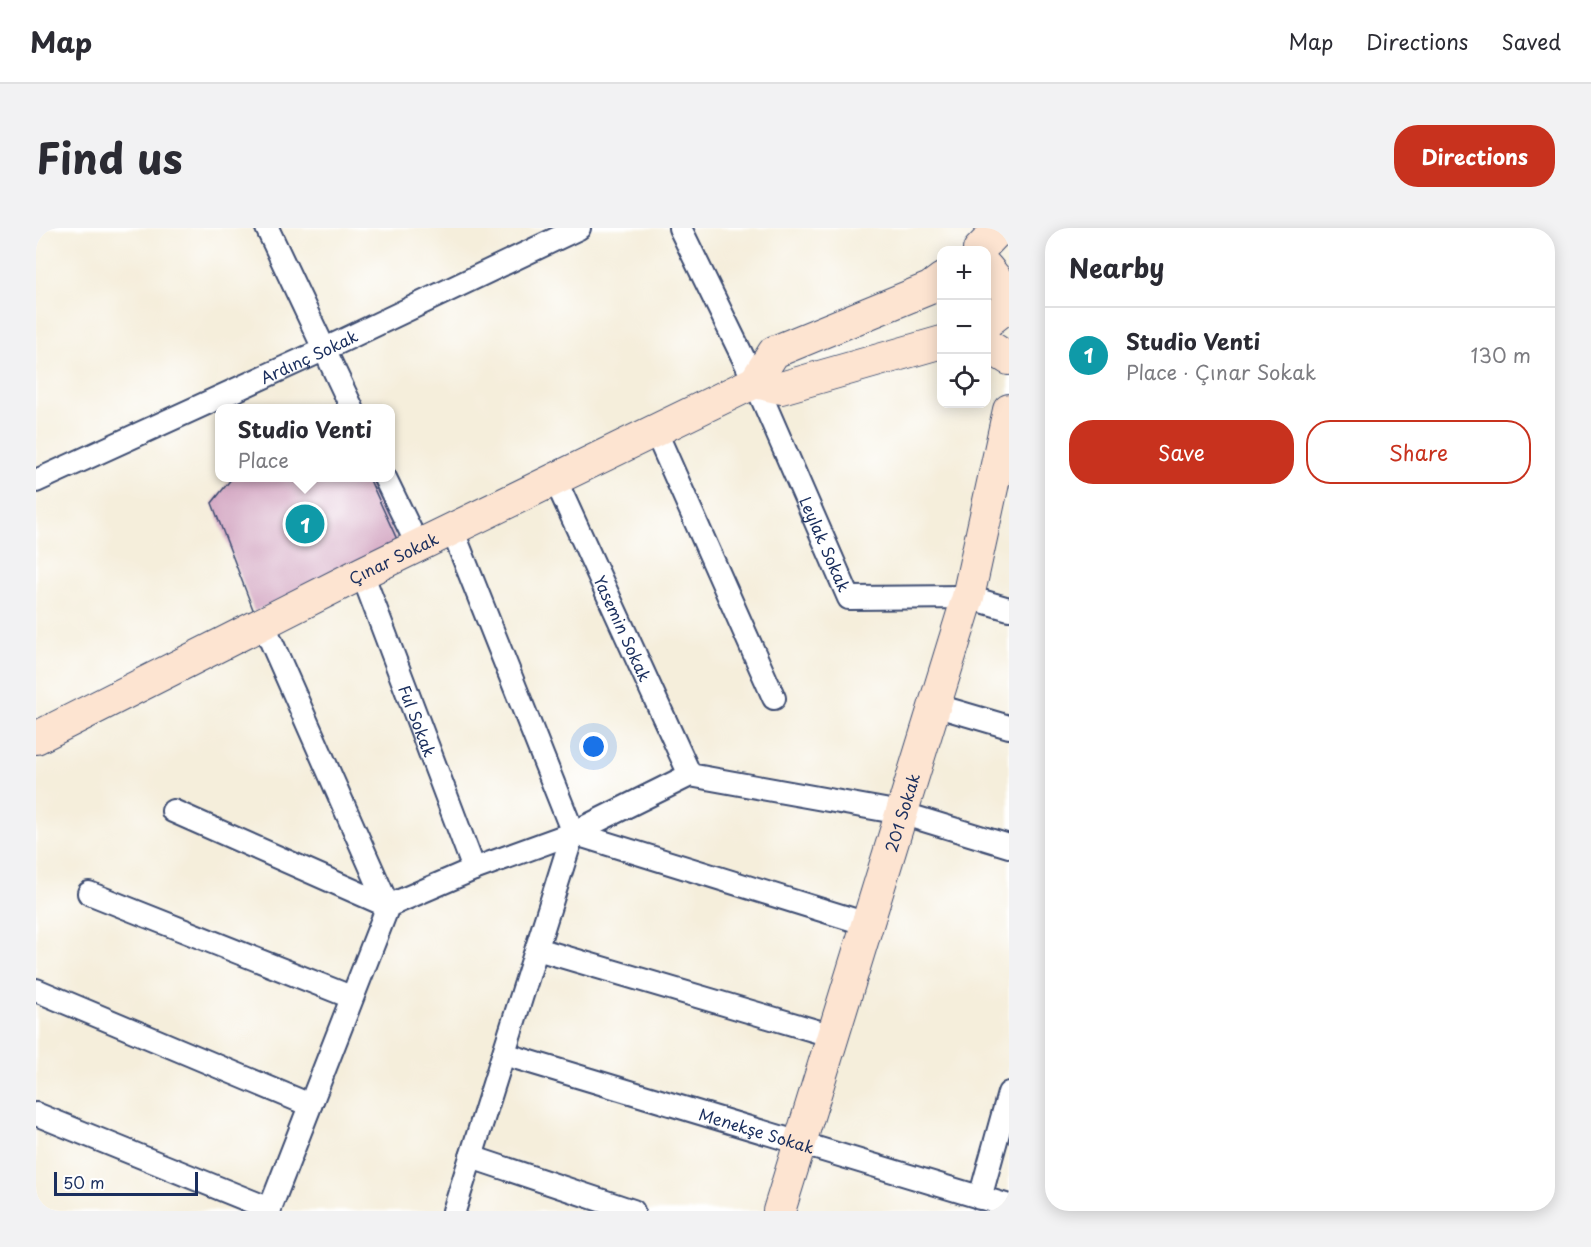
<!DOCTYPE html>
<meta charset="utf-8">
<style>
body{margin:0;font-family:"Playpen Sans",sans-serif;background:#f2f2f3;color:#2b2b33}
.controls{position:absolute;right:18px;top:18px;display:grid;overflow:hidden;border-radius:12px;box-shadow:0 3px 15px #0003}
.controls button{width:54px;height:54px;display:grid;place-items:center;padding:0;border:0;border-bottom:2px solid #e1e1e2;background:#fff;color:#2b2b33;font:30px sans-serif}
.scale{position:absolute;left:18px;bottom:15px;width:144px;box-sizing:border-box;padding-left:6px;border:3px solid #1b2f5e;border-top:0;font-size:16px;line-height:21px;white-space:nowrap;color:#1b2f5e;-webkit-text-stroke:4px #fff;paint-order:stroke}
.you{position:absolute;left:558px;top:519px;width:21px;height:21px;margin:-15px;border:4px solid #fff;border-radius:50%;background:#1a73e8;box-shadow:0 0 0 9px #1a73e833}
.badge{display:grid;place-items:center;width:39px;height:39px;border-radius:50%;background:#c8321e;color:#fff;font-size:20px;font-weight:700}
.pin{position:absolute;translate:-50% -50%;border:3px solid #fff;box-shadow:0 2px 6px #0006}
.popup{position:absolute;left:179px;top:176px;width:180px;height:78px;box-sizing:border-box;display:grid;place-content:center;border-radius:12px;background:#fff;filter:drop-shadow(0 2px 4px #0005);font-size:20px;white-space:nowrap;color:#7c7c81}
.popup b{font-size:22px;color:#2b2b33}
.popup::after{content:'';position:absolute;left:50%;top:100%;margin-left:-12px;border:12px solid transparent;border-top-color:#fff}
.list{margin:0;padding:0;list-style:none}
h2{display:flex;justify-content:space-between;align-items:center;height:78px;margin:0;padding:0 24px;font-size:26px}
h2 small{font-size:20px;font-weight:400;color:#7c7c81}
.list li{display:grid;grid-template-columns:39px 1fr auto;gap:18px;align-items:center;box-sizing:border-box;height:96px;padding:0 24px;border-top:2px solid #e1e1e2}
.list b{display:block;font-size:22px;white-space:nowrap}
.list p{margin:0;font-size:20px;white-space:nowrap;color:#7c7c81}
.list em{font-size:20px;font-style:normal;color:#7c7c81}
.actions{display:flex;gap:12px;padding:18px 24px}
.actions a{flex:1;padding:14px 0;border:2px solid #c8321e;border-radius:24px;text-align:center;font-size:21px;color:#c8321e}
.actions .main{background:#c8321e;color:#fff}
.icon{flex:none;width:33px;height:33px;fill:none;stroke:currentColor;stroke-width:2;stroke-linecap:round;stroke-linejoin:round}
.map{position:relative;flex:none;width:973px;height:983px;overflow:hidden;border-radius:24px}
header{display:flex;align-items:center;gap:36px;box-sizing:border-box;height:84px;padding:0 30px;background:#fff;border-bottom:2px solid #e1e1e2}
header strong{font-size:28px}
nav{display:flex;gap:33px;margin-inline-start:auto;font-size:21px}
.intro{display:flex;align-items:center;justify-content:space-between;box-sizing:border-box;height:144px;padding:0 36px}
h1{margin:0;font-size:42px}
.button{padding:15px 27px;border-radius:24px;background:#c8321e;color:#fff;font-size:21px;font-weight:700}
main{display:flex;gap:36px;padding:0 36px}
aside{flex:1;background:#fff;border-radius:24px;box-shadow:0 3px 15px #0003}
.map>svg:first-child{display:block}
.building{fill:#d3a5c1}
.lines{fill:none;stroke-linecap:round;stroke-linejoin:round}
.street-casing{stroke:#3c4c71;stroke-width:26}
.secondary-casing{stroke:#3c4c71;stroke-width:34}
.street{stroke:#fff;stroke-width:22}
.secondary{stroke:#fde4d1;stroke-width:32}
.labels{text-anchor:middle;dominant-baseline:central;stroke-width:6;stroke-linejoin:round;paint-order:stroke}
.street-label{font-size:16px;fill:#1b2f5e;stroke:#fff}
</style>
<header>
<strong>Map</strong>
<nav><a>Map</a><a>Directions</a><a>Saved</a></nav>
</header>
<div class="intro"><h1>Find us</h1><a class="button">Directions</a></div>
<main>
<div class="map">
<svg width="973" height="983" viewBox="0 0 973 983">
<rect width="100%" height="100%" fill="#fff"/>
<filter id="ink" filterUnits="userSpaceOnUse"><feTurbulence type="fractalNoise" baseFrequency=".0167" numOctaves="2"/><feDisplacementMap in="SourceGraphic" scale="12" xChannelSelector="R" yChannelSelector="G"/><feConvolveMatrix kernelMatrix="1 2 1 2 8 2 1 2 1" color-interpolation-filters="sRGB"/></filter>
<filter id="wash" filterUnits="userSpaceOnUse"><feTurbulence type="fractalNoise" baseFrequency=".008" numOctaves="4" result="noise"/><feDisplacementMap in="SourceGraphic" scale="24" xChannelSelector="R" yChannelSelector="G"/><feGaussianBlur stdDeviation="1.35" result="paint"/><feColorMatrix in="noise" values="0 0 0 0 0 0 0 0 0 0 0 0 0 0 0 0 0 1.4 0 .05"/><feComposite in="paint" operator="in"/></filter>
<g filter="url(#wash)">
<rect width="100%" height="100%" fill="#f5eedb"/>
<g id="blocks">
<path class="building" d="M196 250H333L363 316 218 384 176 275Z"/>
</g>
</g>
<g filter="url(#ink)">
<use href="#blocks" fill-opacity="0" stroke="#3c4c71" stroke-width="1.5"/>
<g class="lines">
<g class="street-casing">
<g id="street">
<path d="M231 0 316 180"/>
<path id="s1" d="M644 0 719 154 813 370 932 369 973 381"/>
<path d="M619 202 738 470"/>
<path d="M349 250 382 318"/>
<path id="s2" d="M519 251 654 547"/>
<path id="s3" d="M0 253 287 122 543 0"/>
<path d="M416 301 537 605 418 983"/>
<path id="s4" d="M326 345 438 641"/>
<path d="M227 395 352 678"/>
<path d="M898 477 973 499"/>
<path d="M137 583 352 678"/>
<path d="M537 605 831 696"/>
<path d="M53 665 315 769"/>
<path d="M501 721 797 808"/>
<path d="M0 762 274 877"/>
<path id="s5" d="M468 826 973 978"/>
<path d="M0 886 234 981"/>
<path d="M435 929 597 983"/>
<path d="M944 970 973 865"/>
<path d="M233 983 352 678 438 641 537 605 654 547 865 585 973 618"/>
</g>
</g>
<g class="secondary-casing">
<g id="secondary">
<path d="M943 22 964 0"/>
<path d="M951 40 973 67"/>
<path d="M951 94 973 77"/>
<path d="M951 117 973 131"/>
<path d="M719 154 738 124 894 60 906 51"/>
<path d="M719 154 745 160 906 114"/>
<path id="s6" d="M0 510 326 345 719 154"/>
<path id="s7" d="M743 983 932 369 973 182"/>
</g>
</g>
<use href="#street" class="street"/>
<use href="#secondary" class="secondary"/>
</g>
</g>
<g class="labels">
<g class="street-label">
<text stroke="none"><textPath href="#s3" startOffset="300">Ardınç Sokak</textPath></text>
<text stroke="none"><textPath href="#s1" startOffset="348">Leylak Sokak</textPath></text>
<text stroke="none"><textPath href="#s6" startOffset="400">Çınar Sokak</textPath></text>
<text stroke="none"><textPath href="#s2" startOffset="164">Yasemin Sokak</textPath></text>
<text stroke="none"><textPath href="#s4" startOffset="158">Ful Sokak</textPath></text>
<text stroke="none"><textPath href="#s7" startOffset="417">201 Sokak</textPath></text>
<text stroke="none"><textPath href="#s5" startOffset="264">Menekşe Sokak</textPath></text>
</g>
</g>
</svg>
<div class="controls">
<button>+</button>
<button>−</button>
<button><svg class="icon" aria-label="locate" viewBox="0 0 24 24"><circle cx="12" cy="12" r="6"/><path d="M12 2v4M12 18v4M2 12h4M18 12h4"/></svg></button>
</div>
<div class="scale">50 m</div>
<div class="you"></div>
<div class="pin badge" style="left:269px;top:296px;background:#0f9aa8">1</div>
<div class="popup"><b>Studio Venti</b>Place</div>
</div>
<aside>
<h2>Nearby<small></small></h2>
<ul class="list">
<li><span class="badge" style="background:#0f9aa8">1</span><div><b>Studio Venti</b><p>Place · Çınar Sokak</p></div><em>130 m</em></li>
</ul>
<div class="actions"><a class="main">Save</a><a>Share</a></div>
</aside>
</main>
